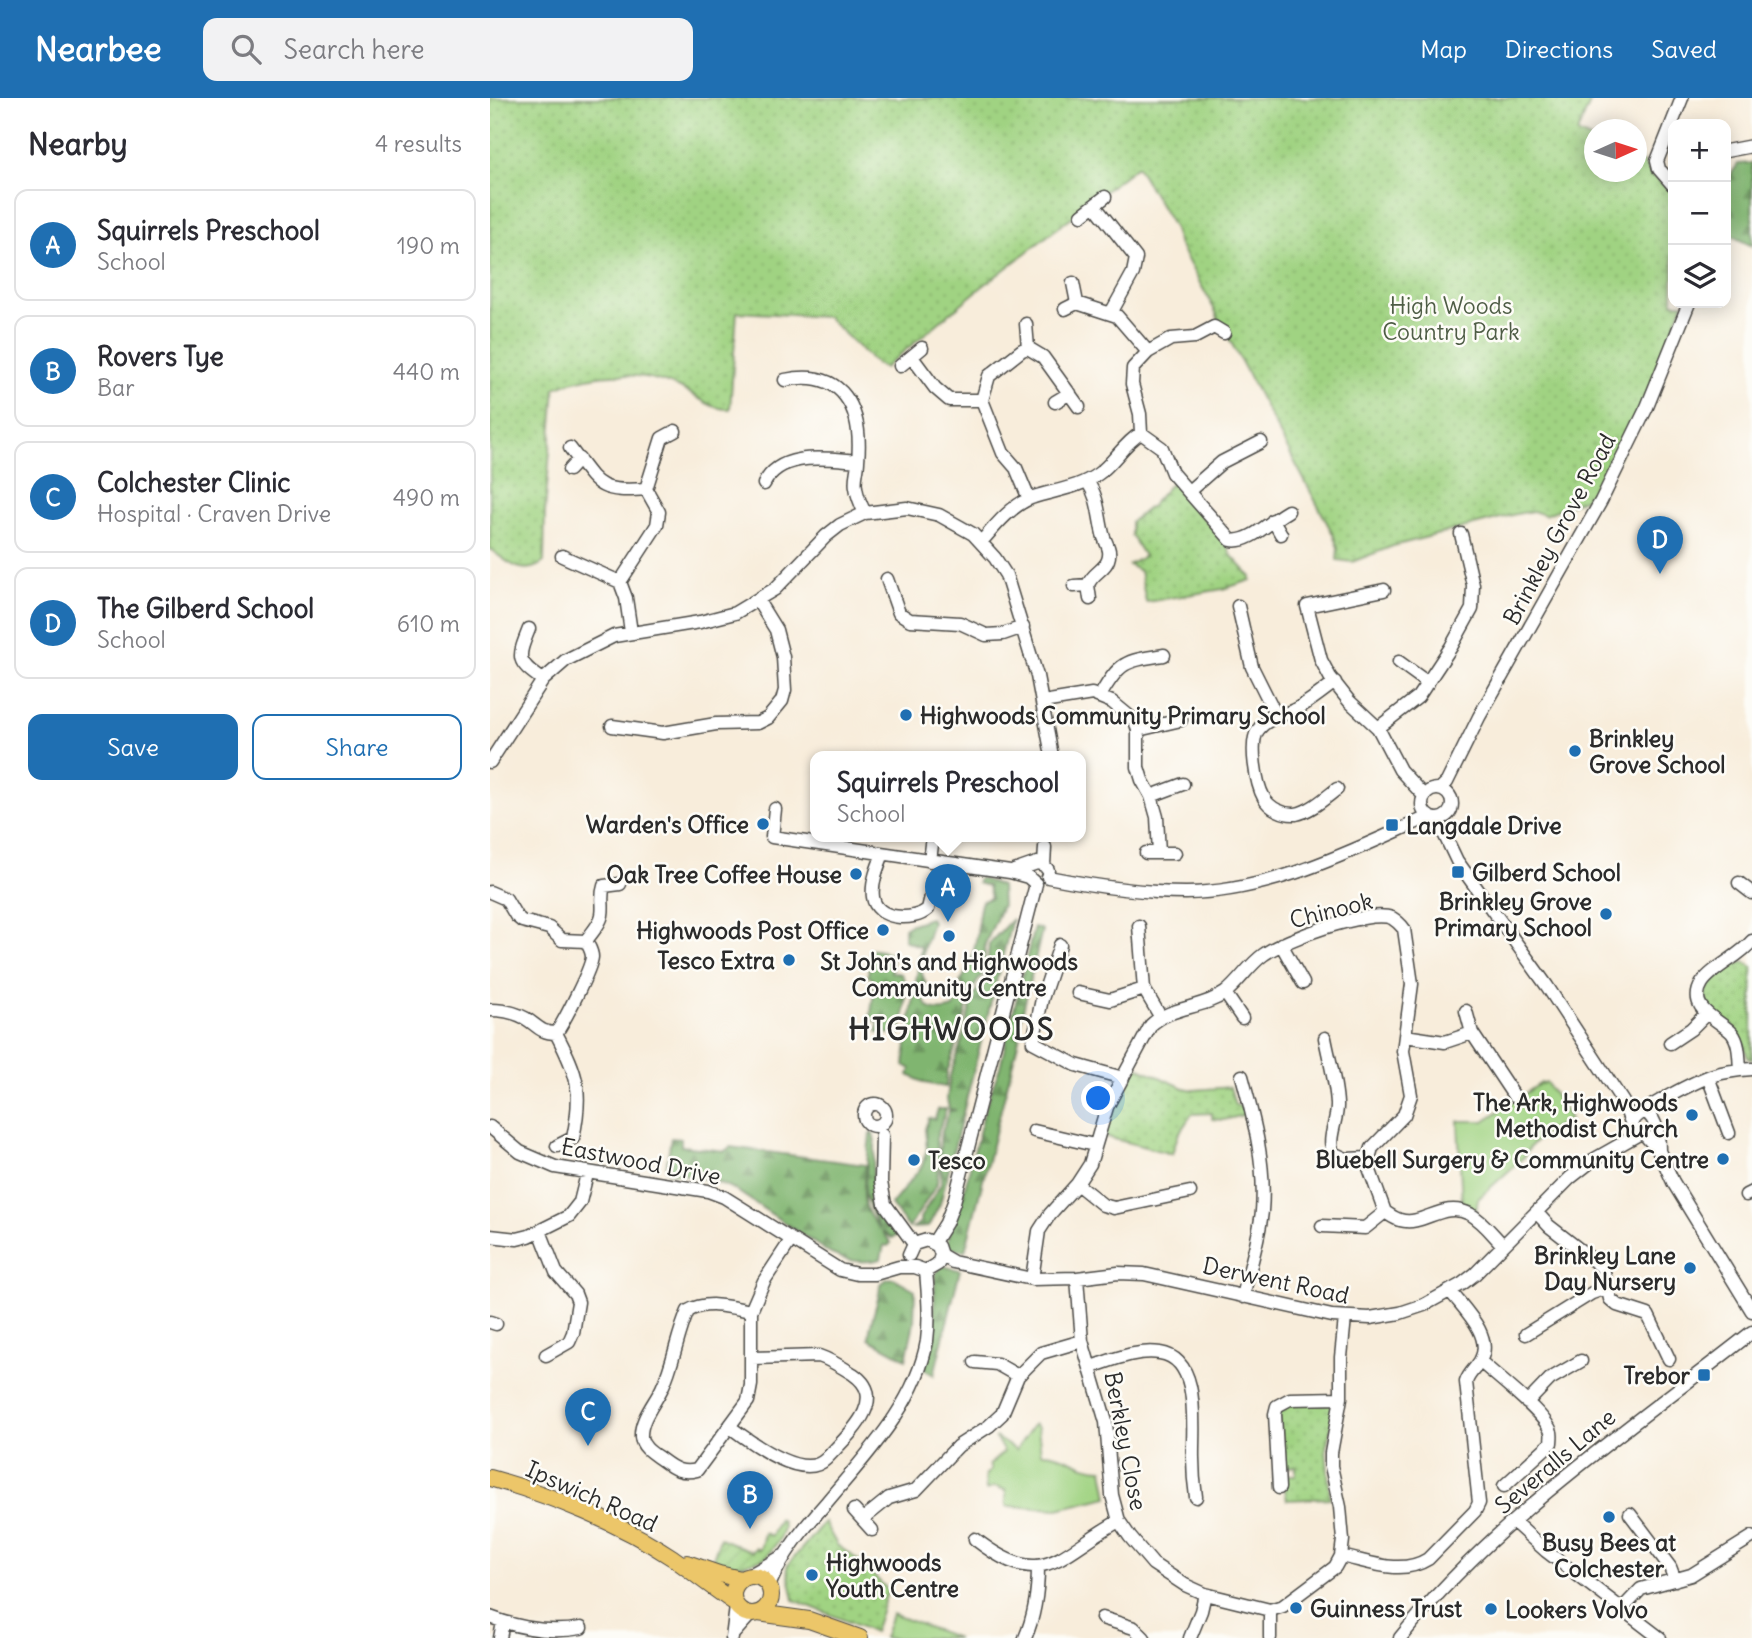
<!DOCTYPE html>
<meta charset="utf-8">
<style>
body{margin:0;font-family:Delius,sans-serif;background:#f2f2f3;color:#2b2b33}
.controls{position:absolute;right:21px;top:21px;display:grid;overflow:hidden;border-radius:14px;box-shadow:0 4px 18px #0003}
.controls button{width:63px;height:63px;display:grid;place-items:center;padding:0;border:0;border-bottom:2px solid #e1e1e2;background:#fff;color:#2b2b33;font:35px sans-serif}
.compass{position:absolute;left:1094px;top:21px;width:63px;height:63px;border-radius:50%;background:#fff;box-shadow:0 4px 18px #0003;rotate:87deg}
.you{position:absolute;left:609px;top:1001px;width:24px;height:24px;margin:-18px;border:5px solid #fff;border-radius:50%;background:#1a73e8;box-shadow:0 0 0 10px #1a73e833}
.badge{display:grid;place-items:center;width:46px;height:46px;border-radius:50%;background:#1f6fb2;color:#fff;font-size:23px;font-weight:700}
.pin{position:absolute;translate:-50% -58px;filter:drop-shadow(0 2px 4px #0008)}
.pin::after{content:'';position:absolute;top:37px;width:24px;height:21px;background:inherit;clip-path:polygon(0 0,100% 0,50% 100%)}
.popup{position:absolute;left:320px;top:653px;width:276px;height:91px;box-sizing:border-box;display:grid;place-content:center;border-radius:14px;background:#fff;filter:drop-shadow(0 2px 5px #0005);font-size:23px;white-space:nowrap;color:#7c7c81}
.popup b{font-size:26px;color:#2b2b33}
.popup::after{content:'';position:absolute;left:50%;top:100%;margin-left:-14px;border:14px solid transparent;border-top-color:#fff}
.list{margin:0;padding:0;list-style:none}
h2{display:flex;justify-content:space-between;align-items:center;height:91px;margin:0;padding:0 28px;font-size:30px}
h2 small{font-size:23px;font-weight:400;color:#7c7c81}
.list li{display:grid;grid-template-columns:46px 1fr auto;gap:21px;align-items:center;box-sizing:border-box;height:112px;margin:0 14px 14px;padding:0 14px;border:2px solid #e1e1e2;border-radius:14px}
.list b{display:block;font-size:26px;white-space:nowrap}
.list p{margin:0;font-size:23px;white-space:nowrap;color:#7c7c81}
.list em{font-size:23px;font-style:normal;color:#7c7c81}
.actions{display:flex;gap:14px;padding:21px 28px}
.actions a{flex:1;padding:16px 0;border:2px solid #1f6fb2;border-radius:14px;text-align:center;font-size:24px;color:#1f6fb2}
.actions .main{background:#1f6fb2;color:#fff}
.icon{flex:none;width:38px;height:38px;fill:none;stroke:currentColor;stroke-width:2;stroke-linecap:round;stroke-linejoin:round}
.map{position:relative;flex:none;width:1262px;height:1540px;overflow:hidden}
header{display:flex;align-items:center;gap:42px;box-sizing:border-box;height:98px;padding:0 35px;background:#1f6fb2;color:#fff}
header strong{font-size:33px}
nav{display:flex;gap:38px;margin-inline-start:auto;font-size:24px}
.search{width:490px;height:63px;background:#f2f2f3;display:flex;align-items:center;gap:18px;box-sizing:border-box;padding:0 24px;border-radius:14px;color:#7c7c81;font-size:26px}
main{display:flex}
aside{flex:1;background:#fff}
.map>svg:first-child{display:block}
.grass{fill:#a0d382;stroke:#667f56;stroke-width:2}
.forest{fill:url(#forest-firs);stroke:#56704e;stroke-width:2}
.park{fill:url(#park-dots);stroke:#667f56;stroke-width:2}
.garden{fill:url(#garden-furrows);stroke:#667f56;stroke-width:2}
.lines{fill:none;stroke-linecap:round;stroke-linejoin:round}
.minor-casing{stroke:#4a4845;stroke-width:15}
.major-casing{stroke:#4a4845;stroke-width:18}
.minor{stroke:#fff;stroke-width:12}
.major{stroke:#ecc669;stroke-width:16}
.poi-dot{fill:#1f6fb2;stroke:#fdfcf7;stroke-width:2.5}
.labels{text-anchor:middle;dominant-baseline:central;stroke-width:5;stroke-linejoin:round;paint-order:stroke}
.park-label{font-size:23px;fill:#4e5d45;stroke:#fdfcf7}
.street-label{font-size:23px;fill:#2b2b2b;stroke:#fdfcf7}
.poi-label{font-size:23px;font-weight:bold;fill:#2b2b2b;stroke:#fdfcf7;text-anchor:end}
.district-label{font-size:30px;font-weight:bold;letter-spacing:2px;fill:#2b2b2b;stroke:#fdfcf7}
</style>
<header>
<strong>Nearbee</strong>
<div class="search"><svg class="icon" aria-label="search" viewBox="0 0 24 24"><circle cx="10" cy="10" r="6"/><path d="M15 15l6 6"/></svg>Search here</div>
<nav><a>Map</a><a>Directions</a><a>Saved</a></nav>
</header>
<main>
<aside>
<h2>Nearby<small>4 results</small></h2>
<ul class="list">
<li><span class="badge">A</span><div><b>Squirrels Preschool</b><p>School</p></div><em>190 m</em></li>
<li><span class="badge">B</span><div><b>Rovers Tye</b><p>Bar</p></div><em>440 m</em></li>
<li><span class="badge">C</span><div><b>Colchester Clinic</b><p>Hospital · Craven Drive</p></div><em>490 m</em></li>
<li><span class="badge">D</span><div><b>The Gilberd School</b><p>School</p></div><em>610 m</em></li>
</ul>
<div class="actions"><a class="main">Save</a><a>Share</a></div>
</aside>
<div class="map">
<svg width="1262" height="1540" viewBox="0 0 1262 1540">
<defs>
<pattern id="forest-firs" width="22" height="20" patternUnits="userSpaceOnUse" patternTransform="scale(1.75)"><rect width="22" height="20" fill="#80b570"/><path d="M5 1l3.5 6h-7zM16 11l3.5 6h-7z" fill="#69935c"/></pattern>
<pattern id="park-dots" width="8" height="8" patternUnits="userSpaceOnUse" patternTransform="scale(1.75)"><rect width="8" height="8" fill="#a0d382"/><path d="M2 2h.1M6 6h.1" fill="none" stroke="#8ab570" stroke-width="1.8" stroke-linecap="round"/></pattern>
<pattern id="garden-furrows" width="10" height="10" patternUnits="userSpaceOnUse" patternTransform="scale(1.75)"><rect width="10" height="10" fill="#a0d382"/><path d="M-1 1l2-2M0 10L10 0M9 11l2-2" fill="none" stroke="#8ab570"/></pattern>
</defs>
<rect width="100%" height="100%" fill="#fdfcf7"/>
<filter id="ink" filterUnits="userSpaceOnUse"><feTurbulence type="fractalNoise" baseFrequency=".0143" numOctaves="2"/><feDisplacementMap in="SourceGraphic" scale="14" xChannelSelector="R" yChannelSelector="G"/><feConvolveMatrix kernelMatrix="1 2 1 2 8 2 1 2 1" color-interpolation-filters="sRGB"/></filter>
<filter id="wash" filterUnits="userSpaceOnUse"><feTurbulence type="fractalNoise" baseFrequency=".00686" numOctaves="4" result="noise"/><feDisplacementMap in="SourceGraphic" scale="28" xChannelSelector="R" yChannelSelector="G"/><feGaussianBlur stdDeviation="1.57" result="paint"/><feColorMatrix in="noise" values="0 0 0 0 0 0 0 0 0 0 0 0 0 0 0 0 0 1.4 0 .05"/><feComposite in="paint" operator="in"/></filter>
<g filter="url(#wash)">
<rect width="100%" height="100%" fill="#f8eddb"/>
<path class="grass" d="M1056 984 1080 1021C1064 1030 1042 1040 1035 1058L988 1101 986 1113 972 1107 968 1023H994L1051 985 1052 986Z
M544 1326 548 1329 551 1355C575 1354 588 1371 613 1371L618 1399 568 1411 516 1408V1392L505 1389 496 1392 495 1378 501 1372 499 1367 514 1354 505 1339 526 1352Z
M402 1516 467 1540H394Z"/>
<path class="forest" d="M1262 65V148L1236 135V84L1248 66Z
M489 780 511 788 512 808 495 846 494 874 480 895 472 930 457 974 456 989 434 985 419 977 421 971 414 967 431 849 414 842V830L419 827 440 820 442 823C437 846 424 863 436 885 428 909 442 917 464 910L468 898H476L478 892 470 885C478 872 484 857 486 842 489 829 487 815 492 803L501 800 498 788 487 785Z
M522 821 450 1106 438 1129 423 1130 430 1124V1120L451 1086 450 1040 459 1013 466 1012 459 1011 457 1001 460 978 473 939 483 899 497 876 499 846Z
M544 829 552 832 528 934 530 937 475 1153 457 1149 461 1130 469 1112 495 1011 510 969Z
M380 851 402 855 401 874 411 876 417 887 414 920 410 936 387 935 389 923 380 922 384 893 383 881 378 878Z
M448 1011H456L446 1041 449 1058 447 1086 419 1130 401 1107 432 1068 437 1051 435 1031 439 1020 445 1021Z
M383 1035C387 1047 384 1058 383 1069 380 1097 396 1115 411 1136L402 1140 392 1133 401 1145 398 1148 394 1147 391 1161C373 1166 358 1163 341 1156L244 1091 222 1082 178 1074 176 1070 181 1040 191 1041V1048L235 1053 240 1049 376 1067C373 1095 369 1107 389 1130L374 1095 380 1036Z
M453 1168 470 1172 444 1277 434 1271 444 1227 445 1176Z
M404 1180 425 1192 424 1225 416 1261 379 1241C379 1221 390 1205 390 1186L396 1181Z"/>
<path class="park" d="M0 0H1102L1087 35 1104 43V74H1146L1147 60 1151 62 1161 77 1183 93V205H1193L1153 308 1113 391 1106 396 1055 417 1043 413 1026 416 903 448 862 464 847 462 848 450 843 436 735 233 729 226 727 216 689 147 683 129 647 68 488 192 394 270 386 266 337 219 247 214 240 311C220 311 212 301 196 293 154 272 108 272 65 290L55 414 54 464C33 480 17 464 0 451Z
M682 384 737 447 741 457 761 479V482L733 491 656 504 650 473 639 467 654 458 641 437V424L662 407Z
M1255 864 1262 869V962L1258 960C1255 952 1253 941 1248 934 1241 925 1230 921 1222 913 1201 892 1236 867 1255 864Z
M647 969 694 990 704 992 740 989 745 1007 757 1010 758 1016 734 1022 722 1021V1015L702 1016 688 1037 682 1056 613 1038 621 1016Z
M799 1305 843 1306 846 1310 836 1349 840 1400 797 1402 793 1382 797 1377H806V1368L794 1370 788 1315Z
M334 1424 347 1447 379 1470 383 1477 398 1492 384 1534 304 1502 297 1468Z"/>
<path class="garden" d="M289 1421 292 1423 293 1430 289 1442 276 1460 241 1470 222 1463 230 1440 263 1454 265 1450 270 1452 274 1435 281 1438Z"/>
</g>
<g filter="url(#ink)">
<g class="lines">
<g class="minor-casing">
<path id="minor" d="M1236 53 1262 48
M1183 87 1169 71 1167 63 1192 0
M605 108 646 160 643 175 621 215
M592 117 615 99
M583 185 587 205
M575 211 587 205 627 218 658 254
M536 226 538 250 553 259 589 309
M734 235 724 229 705 239 681 241 658 254 643 270 642 286 650 316 651 335 672 350 682 375 741 442C760 446 781 422 798 413
M538 250 532 252 499 278 492 302 513 355 526 370 539 401
M422 259 445 290 459 302H492
M410 268 432 250
M295 282C353 270 373 310 368 363 368 372 364 381 366 389 367 398 371 407 375 415
M565 304 580 295
M80 350C108 387 107 395 156 391L169 414 167 427 130 484
M79 372 89 361
M274 386C290 352 338 361 368 363
M156 391 172 340 185 333
M699 393 732 364 771 344
M783 422 791 436
M492 443C505 428 521 408 541 400 564 392 587 391 608 376 624 365 633 346 651 335
M72 458 130 484 136 500 141 534
M397 481 409 515 420 522 470 525 496 537 513 536 533 529
M598 487 600 501
M584 488 598 487C602 475 615 472 618 462 622 451 615 445 613 436 608 416 609 400 597 383
M894 492 817 508 831 562 840 579 859 603 888 630 910 672 934 698
M748 508 762 569 787 619
M39 531C27 561 26 563 53 582
M909 564 938 585
M845 584C833 593 822 602 810 609 797 617 777 619 768 632 759 645 766 686 774 700 779 710 794 717 806 716 821 713 835 700 847 691
M610 598C630 563 635 563 674 557
M553 604 602 596 622 604 645 623 648 632V669L652 682 661 698 667 719 669 755H656
M122 628 173 635 226 626 268 625 278 620 292 603 295 592 293 559 286 532 268 503
M888 630 928 599 961 549 982 511 983 487 971 436
M648 632 691 622
M0 664 53 582 76 562 124 538 210 524 245 515 285 491 336 438 350 427 375 415 417 410 449 417 483 436 505 460 516 477 547 578 562 658
M950 691 957 684 989 619 1111 403 1157 309 1199 205
M932 706a15 15 0 1 1 30 0a15 15 0 1 1-30 0Z
M661 698 693 686
M285 711 282 739 520 774 538 779 546 786
M947 721 967 763 1057 888 1133 1004 1145 1034 1155 1037 1169 1053 1183 1084 1262 1213
M555 749 554 767 558 772
M669 755H685
M393 756C388 768 381 785 383 799 386 822 424 824 438 811L446 777 455 765
M440 763 443 738
M524 773 547 765 554 767
M558 779C604 788 649 795 696 795 782 794 861 753 938 719
M1249 785 1262 795
M0 794 16 801 26 818 32 823 59 830 72 842 96 843C101 835 110 827 112 817 114 806 110 800 114 788L130 786
M649 828 654 891 670 918
M791 846 813 885
M570 847 552 901 543 944 586 967 633 980
M588 895 620 902 654 891
M735 895 752 920
M0 912C12 912 24 914 35 920 47 927 50 935 66 935 88 977 93 993 83 1040L67 1048
M976 913 982 935 1024 998
M66 935C74 924 101 871 102 859 102 853 99 849 96 843
M915 938 955 944 982 935
M835 940C839 961 846 984 847 1006 848 1022 837 1039 843 1055L856 1061 879 1060
M1180 945 1201 931 1216 916
M1250 972C1249 961 1250 945 1242 935 1229 921 1196 911 1212 885 1223 869 1249 859 1262 843
M752 978C764 1022 776 1067 772 1113 769 1142 759 1171 753 1199
M1218 979 1239 1035
M374 1017a11 11 0 1 1 22 0a11 11 0 1 1-22 0Z
M1155 1014C1167 1020 1169 1040 1169 1052
M1143 1023C1150 1011 1208 982 1224 977 1236 973 1249 972 1262 971
M0 1029 30 1054 65 1069 218 1093 234 1099 350 1172 367 1176H385L409 1169H425L436 1173 448 1166 451 1157 448 1148 437 1142 424 1146 419 1157
M544 1033 604 1047
M392 1037 391 1084 395 1106 424 1146
M587 1086 613 1107 624 1110 700 1094
M1256 1097 1262 1094
M1047 1115 1059 1128 1113 1170 1120 1201 1127 1207 1158 1217 1179 1261
M832 1128 875 1130 895 1114
M50 1133 66 1174 85 1196 88 1204 83 1235 79 1244 56 1257
M0 1138 27 1141 39 1138 79 1118 90 1104 97 1076
M444 1144 456 1125 464 1104 546 786
M451 1157 463 1164 542 1181 587 1180 628 1175 654 1176 842 1218 880 1220 910 1215 934 1207 972 1186 985 1176 1080 1080 1103 1062 1149 1036
M587 1180 592 1243 616 1324 622 1397 629 1423 640 1439 663 1466 695 1487 715 1496 780 1512 793 1508 845 1469 851 1458 853 1442 850 1409 841 1368V1355L851 1300V1259L855 1220
M542 1181 549 1133 560 1116 587 1086 600 1066 617 1009 661 927C681 908 712 911 735 895 749 884 759 867 773 857 795 841 877 811 902 820 907 823 911 827 914 831L922 886 913 953 921 997 914 1017 882 1050 879 1060V1070L895 1114C900 1117 905 1121 910 1122 934 1129 952 1102 980 1116 993 1123 1003 1137 1013 1147
M261 1213C240 1209 217 1202 198 1213 187 1237 184 1265 172 1290 165 1305 150 1321 151 1339 152 1350 164 1356 172 1362 184 1371 192 1376 207 1372L258 1303 261 1287V1213L274 1183 301 1142
M0 1224 6 1226
M1036 1236 1102 1195 1116 1190
M485 1264 507 1266 528 1278
M991 1264C1006 1278 1056 1316 1061 1334 1062 1337 1061 1342 1061 1345L1014 1388
M601 1269C622 1262 648 1251 670 1255 712 1261 702 1331 703 1360 703 1373 704 1386 706 1399
M1037 1305 1060 1281 1091 1263
M240 1329C260 1344 313 1384 336 1361 356 1339 401 1302 363 1276 352 1269 341 1262 329 1258L261 1260
M789 1390 785 1316 787 1308 800 1301 851 1300
M364 1412 382 1432
M1140 1416 1180 1469 1185 1482
M373 1421 399 1400 426 1392 468 1348 499 1328 512 1316 528 1278 551 1255 592 1243
M1024 1424 1056 1453 1170 1540
M485 1441C554 1495 567 1457 629 1423
M851 1458C880 1464 911 1478 938 1461L985 1413 989 1405 976 1284C979 1274 987 1270 991 1261 1003 1238 974 1211 961 1194
M260 1477 293 1458
M279 1488C293 1455 313 1431 336 1405 376 1357 426 1306 437 1243 440 1219 438 1196 436 1173
M1132 1511 1151 1491 1201 1477 1262 1439
M780 1512V1540
M0 1519C29 1530 60 1536 91 1530
M612 1520 644 1530 654 1540
M244 1535 261 1516
M10 1540 13 1524
M242 1540 246 1509
M535 1540C545 1517 548 1494 548 1469
M700 1540 711 1513 715 1496
M910 1540C1008 1418 1141 1330 1262 1234"/>
</g>
<g class="major-casing">
<path id="major" d="M0 1380C61 1397 130 1425 183 1460 203 1474 223 1490 244 1504
M197 1465 229 1476 251 1481
M243 1497a19 19 0 1 1 38 0a19 19 0 1 1-38 0Z
M268 1515 319 1522 370 1540"/>
</g>
<use href="#minor" class="minor"/>
<use href="#major" class="major"/>
</g>
</g>
<g class="poi-dot">
<circle cx="416" cy="617" r="7"/>
<circle cx="1085" cy="653" r="7"/>
<circle cx="273" cy="726" r="7"/>
<rect x="895" y="720" width="14" height="14" rx="3.5"/>
<rect x="961" y="767" width="14" height="14" rx="3.5"/>
<circle cx="366" cy="776" r="7"/>
<circle cx="1116" cy="816" r="7"/>
<circle cx="393" cy="832" r="7"/>
<circle cx="459" cy="838" r="7"/>
<circle cx="299" cy="862" r="7"/>
<circle cx="1202" cy="1017" r="7"/>
<circle cx="1233" cy="1061" r="7"/>
<circle cx="424" cy="1062" r="7"/>
<circle cx="1200" cy="1170" r="7"/>
<rect x="1207" y="1270" width="14" height="14" rx="3.5"/>
<circle cx="1119" cy="1419" r="7"/>
<circle cx="322" cy="1477" r="7"/>
<circle cx="806" cy="1510" r="7"/>
<circle cx="1001" cy="1511" r="7"/>
</g>
<g class="labels">
<g class="park-label">
<text x="961" y="207">High Woods<tspan x="961" dy="26">Country Park</tspan></text>
</g>
<g class="street-label">
<text transform="translate(1069 431) rotate(-62)">Brinkley Grove Road</text>
<text transform="translate(841 812) rotate(-14)">Chinook</text>
<text transform="translate(151 1063) rotate(11)">Eastwood Drive</text>
<text transform="translate(786 1182) rotate(12)">Derwent Road</text>
<text transform="translate(636 1343) rotate(79)">Berkley Close</text>
<text transform="translate(1065 1363) rotate(-40)">Severalls Lane</text>
<text transform="translate(102 1398) rotate(24)">Ipswich Road</text>
</g>
<g class="poi-label">
<text x="430" y="617" text-anchor="start">Highwoods Community Primary School</text>
<text x="1099" y="640" text-anchor="start">Brinkley<tspan x="1099" dy="26">Grove School</tspan></text>
<text x="259" y="726">Warden's Office</text>
<text x="916" y="727" text-anchor="start">Langdale Drive</text>
<text x="982" y="774" text-anchor="start">Gilberd School</text>
<text x="352" y="776">Oak Tree Coffee House</text>
<text x="1102" y="803">Brinkley Grove<tspan x="1102" dy="26">Primary School</tspan></text>
<text x="379" y="832">Highwoods Post Office</text>
<text x="285" y="862">Tesco Extra</text>
<text x="459" y="863" text-anchor="middle">St John's and Highwoods<tspan x="459" dy="26">Community Centre</tspan></text>
<text x="1188" y="1004">The Ark, Highwoods<tspan x="1188" dy="26">Methodist Church</tspan></text>
<text x="1219" y="1061">Bluebell Surgery &amp; Community Centre</text>
<text x="438" y="1062" text-anchor="start">Tesco</text>
<text x="1186" y="1157">Brinkley Lane<tspan x="1186" dy="26">Day Nursery</tspan></text>
<text x="1200" y="1277">Trebor</text>
<text x="1119" y="1444" text-anchor="middle">Busy Bees at<tspan x="1119" dy="26">Colchester</tspan></text>
<text x="336" y="1464" text-anchor="start">Highwoods<tspan x="336" dy="26">Youth Centre</tspan></text>
<text x="820" y="1510" text-anchor="start">Guinness Trust</text>
<text x="1015" y="1511" text-anchor="start">Lookers Volvo</text>
</g>
<g class="district-label">
<text x="462" y="931">HIGHWOODS</text>
</g>
</g>
</svg>
<div class="controls">
<button>+</button>
<button>−</button>
<button><svg class="icon" aria-label="layers" viewBox="0 0 24 24"><path d="M12 4l9 5-9 5-9-5zM3 14l9 5 9-5"/></svg></button>
</div>
<svg class="compass" viewBox="-18 -18 36 36"><path d="M0-13l5 13h-10z" fill="#e53935"/><path d="M0 13l5-13h-10z" fill="#7c7c81"/></svg>
<div class="you"></div>
<div class="pin badge" style="left:458px;top:824px">A</div>
<div class="popup"><b>Squirrels Preschool</b>School</div>
<div class="pin badge" style="left:260px;top:1431px">B</div>
<div class="pin badge" style="left:98px;top:1348px">C</div>
<div class="pin badge" style="left:1170px;top:476px">D</div>
</div>
</main>
